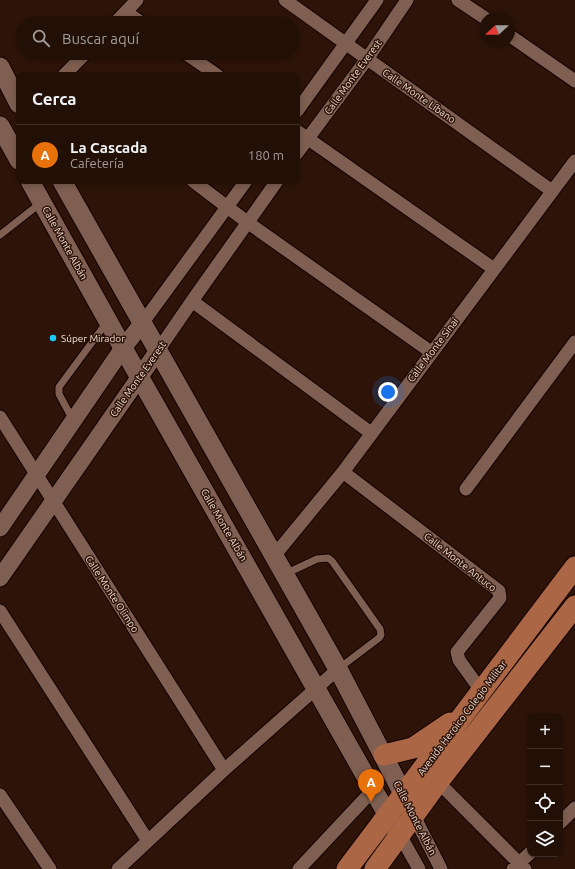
<!DOCTYPE html>
<html lang="es">
<meta charset="utf-8">
<style>
body{margin:0;font-family:Ubuntu,sans-serif;background:#2e1d14;color:#f1f3f6}
.controls{position:absolute;right:12px;bottom:12px;display:grid;overflow:hidden;border-radius:8px;box-shadow:0 2px 6px #0003}
.controls button{width:36px;height:36px;display:grid;place-items:center;padding:0;border:0;border-bottom:1px solid #3f2f28;background:#220f06;color:#f1f3f6;font:20px sans-serif}
.compass{position:absolute;left:479px;top:12px;width:36px;height:36px;border-radius:50%;background:#220f06;box-shadow:0 2px 6px #0003;rotate:248deg}
.you{position:absolute;left:388px;top:392px;width:14px;height:14px;margin:-10px;border:3px solid #fff;border-radius:50%;background:#1a73e8;box-shadow:0 0 0 6px #1a73e833}
.badge{display:grid;place-items:center;width:26px;height:26px;border-radius:50%;background:#1acafc;color:#fff;font-size:13px;font-weight:700}
.pin{position:absolute;translate:-50% -33px;filter:drop-shadow(0 1px 2px #0008)}
.pin::after{content:'';position:absolute;top:21px;width:14px;height:12px;background:inherit;clip-path:polygon(0 0,100% 0,50% 100%)}
.list{margin:0;padding:0;list-style:none}
h2{display:flex;justify-content:space-between;align-items:center;height:52px;margin:0;padding:0 16px;font-size:17px}
h2 small{font-size:13px;font-weight:400;color:#a29c9b}
.list li{display:grid;grid-template-columns:26px 1fr auto;gap:12px;align-items:center;box-sizing:border-box;height:60px;padding:0 16px;border-top:1px solid #3f2f28}
.list b{display:block;font-size:15px;white-space:nowrap}
.list p{margin:0;font-size:13px;white-space:nowrap;color:#a29c9b}
.list em{font-size:13px;font-style:normal;color:#a29c9b}
.icon{flex:none;width:22px;height:22px;fill:none;stroke:currentColor;stroke-width:2;stroke-linecap:round;stroke-linejoin:round}
.map{position:relative;flex:none;width:575px;height:869px;overflow:hidden}
.search{position:absolute;background:#220f06;box-shadow:0 2px 6px #0003;left:16px;top:16px;width:284px;height:44px;display:flex;align-items:center;gap:10px;box-sizing:border-box;padding:0 14px;border-radius:22px;color:#a29c9b;font-size:15px}
.panel{position:absolute;background:#220f06;box-shadow:0 2px 6px #0003;left:16px;top:72px;width:284px;height:112px;border-radius:8px}
.map>svg:first-child{display:block}
.lines{fill:none;stroke-linecap:round;stroke-linejoin:round}
.service-casing{stroke:#140100;stroke-width:9}
.minor-casing{stroke:#140100;stroke-width:15}
.tertiary-casing{stroke:#140100;stroke-width:19}
.secondary-casing{stroke:#140100;stroke-width:21}
.primary-casing{stroke:#140100;stroke-width:23}
.service{stroke:#7f5f51;stroke-width:7}
.minor{stroke:#7f5f51;stroke-width:13}
.tertiary{stroke:#7f5f51;stroke-width:17}
.secondary{stroke:#7f5f51;stroke-width:19}
.primary{stroke:#aa6645;stroke-width:21}
.poi-dot{fill:#1acafc;stroke:#2e1408;stroke-width:1.5}
.labels{text-anchor:middle;dominant-baseline:central;stroke-width:3;stroke-linejoin:round;paint-order:stroke}
.street-label{font-size:10px;fill:#f2dfd7;stroke:#2e1408}
.poi-label{font-size:10px;fill:#f2dfd7;stroke:#2e1408;text-anchor:start}
</style>
<div class="map">
<svg width="575" height="869" viewBox="0 0 575 869">
<rect width="100%" height="100%" fill="#2e1408"/>
<g class="lines">
<g class="service-casing">
<path id="service" d="M0 235 42 202
M73 420 59 394V387L107 322
M285 574 317 559 328 558 332 561 380 629 381 635 379 638 338 669"/>
</g>
<g class="minor-casing">
<path id="minor" d="M285 0 552 191
M458 0 485 18
M126 12 142 23
M115 23 137 0
M509 35 575 81
M185 53 217 75
M64 75 86 53
M297 111 377 0
M297 131 494 269
M297 153 367 59 407 0
M193 181 247 222 431 352
M192 301 371 433
M141 325 246 181
M157 352 192 301 277 181
M0 417 224 770
M343 472 499 591 500 598 457 652 459 660 482 692
M466 489 575 342
M274 556 343 472 575 161
M0 611 148 841
M438 782 525 869
M0 795 50 869
M414 816 441 869
M560 823 575 808
M400 835 419 869
M118 869 224 770 338 669
M299 869 373 790
M513 869 530 853"/>
</g>
<g class="tertiary-casing">
<path id="tertiary" d="M0 528 123 348 141 325
M0 578 157 352"/>
</g>
<g class="secondary-casing">
<path id="secondary" d="M0 67 19 104
M0 126 19 160
M30 181 123 348 395 828
M62 181 338 669 410 807"/>
</g>
<g class="primary-casing">
<path id="primary" d="M384 755 413 748 450 723
M347 869 575 567
M375 869 438 782 575 606"/>
</g>
<use href="#service" class="service"/>
<use href="#minor" class="minor"/>
<use href="#tertiary" class="tertiary"/>
<use href="#secondary" class="secondary"/>
<use href="#primary" class="primary"/>
</g>
<circle class="poi-dot" cx="53" cy="338" r="4"/>
<g class="labels">
<g class="street-label">
<text transform="translate(353 77) rotate(-54)">Calle Monte Everest</text>
<text transform="translate(419 96) rotate(35)">Calle Monte Líbano</text>
<text transform="translate(65 243) rotate(61)">Calle Monte Albán</text>
<text transform="translate(433 350) rotate(-53)">Calle Monte Sinaí</text>
<text transform="translate(138 379) rotate(-55)">Calle Monte Everest</text>
<text transform="translate(224 525) rotate(60)">Calle Monte Albán</text>
<text transform="translate(460 562) rotate(38)">Calle Monte Antuco</text>
<text transform="translate(112 594) rotate(57)">Calle Monte Olimpo</text>
<text transform="translate(462 718) rotate(-53)">Avenida Heroico Colegio Militar</text>
<text transform="translate(415 818) rotate(63)">Calle Monte Albán</text>
</g>
<g class="poi-label">
<text x="61" y="338">Súper Mirador</text>
</g>
</g>
</svg>
<div class="controls">
<button>+</button>
<button>−</button>
<button><svg class="icon" aria-label="locate" viewBox="0 0 24 24"><circle cx="12" cy="12" r="6"/><path d="M12 2v4M12 18v4M2 12h4M18 12h4"/></svg></button>
<button><svg class="icon" aria-label="layers" viewBox="0 0 24 24"><path d="M12 4l9 5-9 5-9-5zM3 14l9 5 9-5"/></svg></button>
</div>
<svg class="compass" viewBox="-18 -18 36 36"><path d="M0-13l5 13h-10z" fill="#e53935"/><path d="M0 13l5-13h-10z" fill="#a29c9b"/></svg>
<div class="you"></div>
<div class="pin badge" style="left:371px;top:802px;background:#e8710a">A</div>
<div class="search"><svg class="icon" aria-label="search" viewBox="0 0 24 24"><circle cx="10" cy="10" r="6"/><path d="M15 15l6 6"/></svg>Buscar aquí</div>
<section class="panel">
<h2>Cerca<small></small></h2>
<ul class="list">
<li><span class="badge" style="background:#e8710a">A</span><div><b>La Cascada</b><p>Cafetería</p></div><em>180 m</em></li>
</ul>
</section>
</div>
